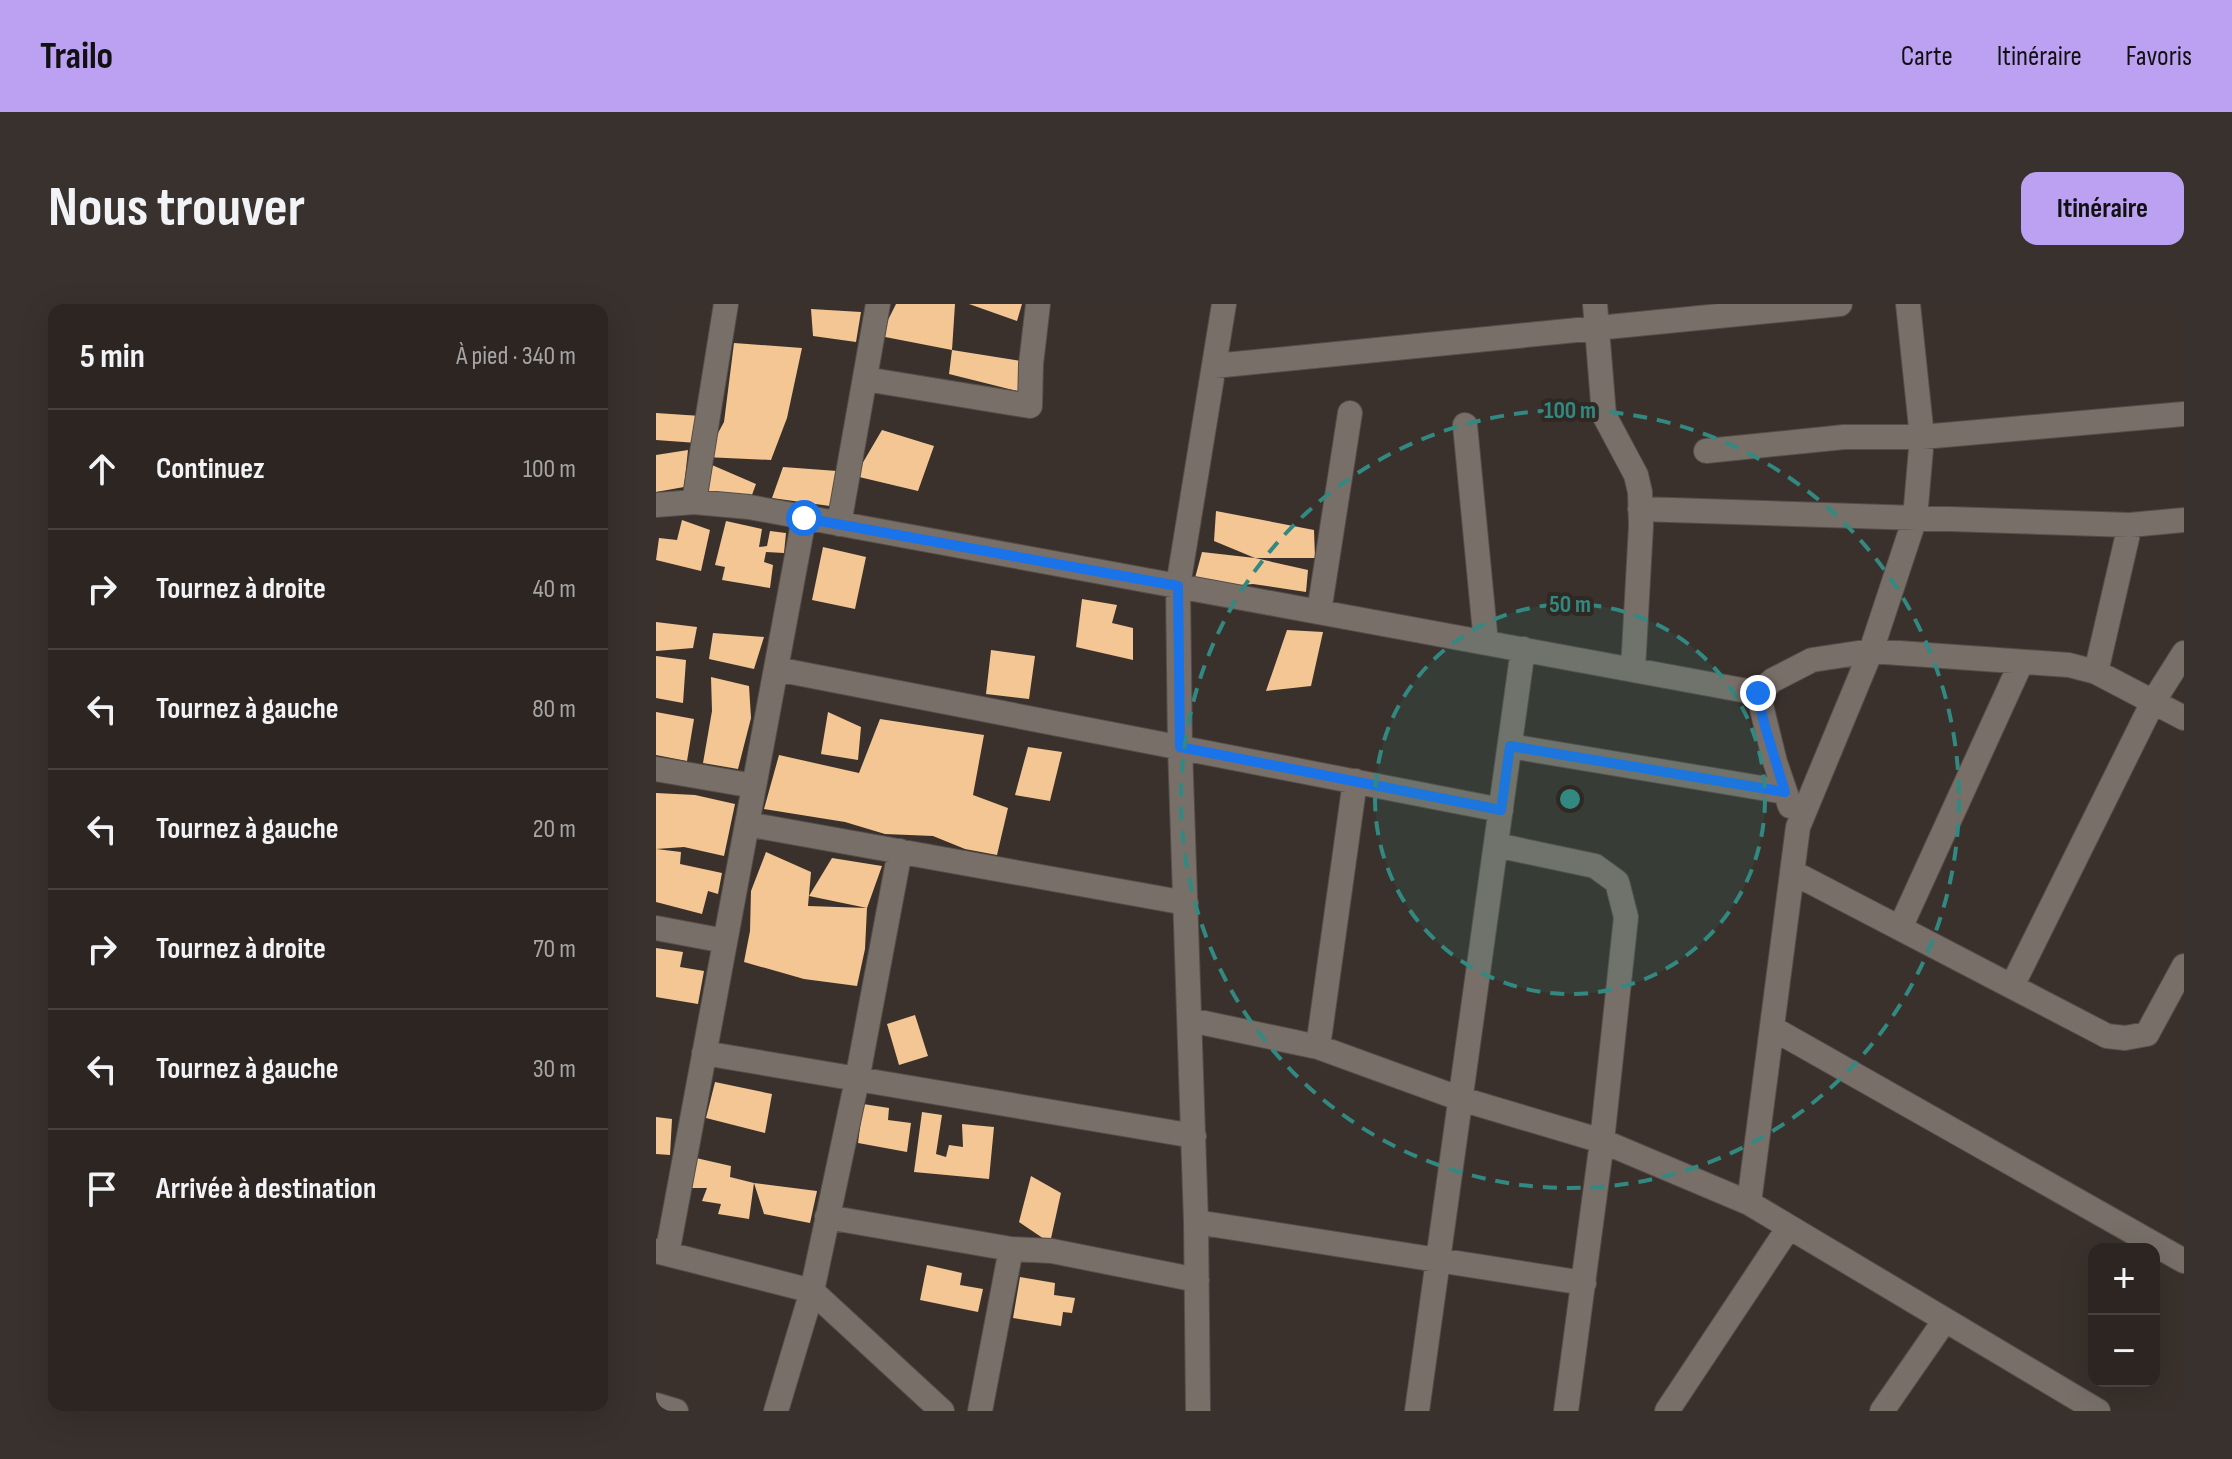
<!DOCTYPE html>
<html lang="fr">
<meta charset="utf-8">
<style>
body{margin:0;font-family:"Sofia Sans Condensed",sans-serif;background:#38312e;color:#f1f3f6}
.controls{position:absolute;right:24px;bottom:24px;display:grid;overflow:hidden;border-radius:16px;box-shadow:0 8px 32px #0002}
.controls button{width:72px;height:72px;display:grid;place-items:center;padding:0;border:0;border-bottom:2px solid #48423f;background:#2c2521;color:#f1f3f6;font:40px sans-serif}
.stop{position:absolute;width:24px;height:24px;margin:-18px;border:6px solid #1a73e8;border-radius:50%;background:#fff}
.stop.end{background:#1a73e8;border-color:#fff;box-shadow:0 2px 8px #0008}
.list{margin:0;padding:0;list-style:none}
h2{display:flex;justify-content:space-between;align-items:center;height:104px;margin:0;padding:0 32px;font-size:34px}
h2 small{font-size:26px;font-weight:400;color:#a6a5a5}
.list li{display:grid;grid-template-columns:52px 1fr auto;gap:24px;align-items:center;box-sizing:border-box;height:120px;padding:0 32px;border-top:2px solid #48423f}
.list b{display:block;font-size:30px;white-space:nowrap}
.list em{font-size:26px;font-style:normal;color:#a6a5a5}
.icon{flex:none;width:44px;height:44px;fill:none;stroke:currentColor;stroke-width:2;stroke-linecap:round;stroke-linejoin:round}
.map{position:relative;flex:none;width:1528px;height:1107px;overflow:hidden;border-radius:16px}
header{display:flex;align-items:center;gap:48px;box-sizing:border-box;height:112px;padding:0 40px;background:#bca0f2;color:#111}
header strong{font-size:38px}
nav{display:flex;gap:44px;margin-inline-start:auto;font-size:28px}
.intro{display:flex;align-items:center;justify-content:space-between;box-sizing:border-box;height:192px;padding:0 48px}
h1{margin:0;font-size:56px}
.button{padding:20px 36px;border-radius:16px;background:#bca0f2;color:#111;font-size:28px;font-weight:700}
main{display:flex;gap:48px;padding:0 48px}
aside{flex:1;background:#2c2521;border-radius:16px;box-shadow:0 8px 32px #0002}
.map>svg:first-child{display:block}
.building{fill:#f4c693}
.lines{fill:none;stroke-linecap:round;stroke-linejoin:round}
.minor-casing{stroke:#554d49;stroke-width:26}
.minor{stroke:#796f69;stroke-width:24}
.route{stroke:#1a73e8;stroke-width:10}
.ring{fill:none;stroke:#328981;stroke-width:4;stroke-dasharray:14 10}
.centre{fill:#328981;stroke:#302822;stroke-width:4}
.ring-label{font-size:24px;text-anchor:middle;font-weight:bold;fill:#328981;stroke:#302822;stroke-width:8;stroke-linejoin:round;paint-order:stroke}
</style>
<header>
<strong>Trailo</strong>
<nav><a>Carte</a><a>Itinéraire</a><a>Favoris</a></nav>
</header>
<div class="intro"><h1>Nous trouver</h1><a class="button">Itinéraire</a></div>
<main>
<aside>
<h2>5 min<small>À pied · 340 m</small></h2>
<ul class="list">
<li><svg class="icon" aria-label="ahead" viewBox="0 0 24 24"><path d="M12 20V5M6 11l6-6 6 6"/></svg><div><b>Continuez</b></div><em>100 m</em></li>
<li><svg class="icon" aria-label="right" viewBox="0 0 24 24"><path d="M7 20v-9h11M14 6l5 5-5 5"/></svg><div><b>Tournez à droite</b></div><em>40 m</em></li>
<li><svg class="icon" aria-label="left" viewBox="0 0 24 24"><path d="M17 20v-9H6M10 6l-5 5 5 5"/></svg><div><b>Tournez à gauche</b></div><em>80 m</em></li>
<li><svg class="icon" aria-label="left" viewBox="0 0 24 24"><path d="M17 20v-9H6M10 6l-5 5 5 5"/></svg><div><b>Tournez à gauche</b></div><em>20 m</em></li>
<li><svg class="icon" aria-label="right" viewBox="0 0 24 24"><path d="M7 20v-9h11M14 6l5 5-5 5"/></svg><div><b>Tournez à droite</b></div><em>70 m</em></li>
<li><svg class="icon" aria-label="left" viewBox="0 0 24 24"><path d="M17 20v-9H6M10 6l-5 5 5 5"/></svg><div><b>Tournez à gauche</b></div><em>30 m</em></li>
<li><svg class="icon" aria-label="arrive" viewBox="0 0 24 24"><path d="M6 21V4h12l-3 4 3 4H6"/></svg><div><b>Arrivée à destination</b></div></li>
</ul>
</aside>
<div class="map">
<svg width="1528" height="1107" viewBox="0 0 1528 1107">
<rect width="100%" height="100%" fill="#3a312c"/>
<path class="building" d="M240 0H299L296 46 224 32Z
M313 0H366L361 17Z
M155 5 205 8 200 38 157 32Z
M78 39 146 44 131 114 115 156 49 153 68 118Z
M296 46 365 57V88L293 70Z
M0 109 45 112 41 139 0 136Z
M226 126 278 142 262 187 199 172Z
M32 146 28 183 0 188V151Z
M49 158 100 180 93 199 41 190Z
M127 163 181 167 174 202 116 194Z
M560 207 658 226 659 254H599L558 237Z
M26 216 54 226 45 267 0 256 3 234 21 236Z
M70 217 106 225 103 243 111 242 114 227 130 229 128 249 110 248 108 258 117 261 114 284 66 276 69 263 59 261Z
M167 243 210 253 199 305 156 296Z
M546 248 599 254 652 266 650 288 597 280 536 285Z
M426 295 461 301 456 319 477 324V356L420 343Z
M0 318 41 323 37 344 0 347Z
M631 326 667 328 655 382 610 387Z
M57 329 108 333 98 365 53 355Z
M335 346 379 352 373 395 330 390Z
M0 352 30 356 27 399 0 394Z
M55 373 93 382 95 414 82 465 47 459 56 407Z
M0 408 38 415 31 457 0 451Z
M172 408 205 423 202 456 165 450Z
M224 415 328 431 317 491 352 504 341 551 309 545 277 532 229 530 189 518 108 505 123 451 203 469Z
M372 443 406 448 394 497 359 491Z
M0 489 39 491 79 500 68 552 28 543 0 545Z
M0 545 25 548 24 560 66 569 62 590 52 587 46 610 0 598Z
M110 548 155 568 152 602 211 604 209 645 201 682 148 675 88 658 94 627 95 587Z
M176 554 226 562 211 604 153 592Z
M0 644 27 648 24 663 48 667 42 700 0 693Z
M259 711 272 752 243 761 231 720Z
M59 778 116 790 109 829 50 814Z
M207 800 233 804 232 816 255 819 251 848 202 839Z
M266 808 286 811 280 850 290 853 293 841 307 843 306 820 338 823 333 875 258 868Z
M0 813 16 815 14 851 0 850Z
M40 854 75 862 74 873 98 879 93 915 62 910 65 900 46 897 51 884H34Z
M375 872 405 889 394 939 363 918Z
M98 879 161 887 154 919 108 910Z
M271 961 306 969 304 981 327 985 322 1008 264 996Z
M364 973 399 979 398 991 419 994 416 1009 407 1008 405 1022 357 1014Z"/>
<g class="lines">
<g class="minor-casing">
<path id="minor" d="M939 0 948 111 980 171 984 188 985 222 977 365
M558 62 1184 0
M209 75 374 102 375 60 382 0
M809 121 830 339
M1050 147 1188 133H1266L1528 110
M38 198 70 0
M0 201 38 198 93 203 1102 389
M984 205 1474 221 1528 216
M183 220 222 0
M663 308 694 109
M120 365 845 506
M1440 368 1474 221
M1102 389 1117 376 1156 356 1215 347 1413 361 1440 368 1528 414
M1102 389 1119 458 1134 502
M854 442 1129 488
M0 465 98 482
M91 520 530 599
M840 541 939 562 961 578 970 613 946 837 910 1107
M1136 568 1451 732 1469 734 1491 730 1528 662
M0 624 69 637
M1244 624 1365 359
M1356 682 1497 398 1528 349
M534 716 662 743 805 795 946 837 1093 899 1442 1107
M1116 724 1528 957
M662 743 699 477
M48 749 538 832
M1093 899 1142 523 1215 347 1259 214 1266 133 1252 0
M171 913 355 945 396 947 541 976
M540 918 928 979
M0 947 156 987 286 1107
M11 950 148 214
M0 1101 20 1107
M120 1107 156 987 201 776 244 547
M324 1107 355 945
M542 1107 540 918 524 443 522 282 568 0
M761 1107 867 345
M1011 1107 1133 923
M1226 1107 1289 1016"/>
</g>
<use href="#minor" class="minor"/>
</g>
<g class="lines">
<path class="route" d="M148 214 522 282 524 443 845 506 854 442 1129 488 1108 419 1102 389"/>
</g>
<circle cx="914" cy="495" r="195" fill="#328981" fill-opacity=".12"/>
<g class="ring">
<circle cx="914" cy="495" r="195"/>
<circle cx="914" cy="495" r="389"/>
</g>
<circle cx="914" cy="495" r="12" class="centre"/>
<g class="ring-label">
<text x="914" y="114">100 m</text>
<text x="914" y="308">50 m</text>
</g>
</svg>
<div class="controls">
<button>+</button>
<button>−</button>
</div>
<div class="stop" style="left:148px;top:214px"></div>
<div class="stop end" style="left:1102px;top:389px"></div>
</div>
</main>
